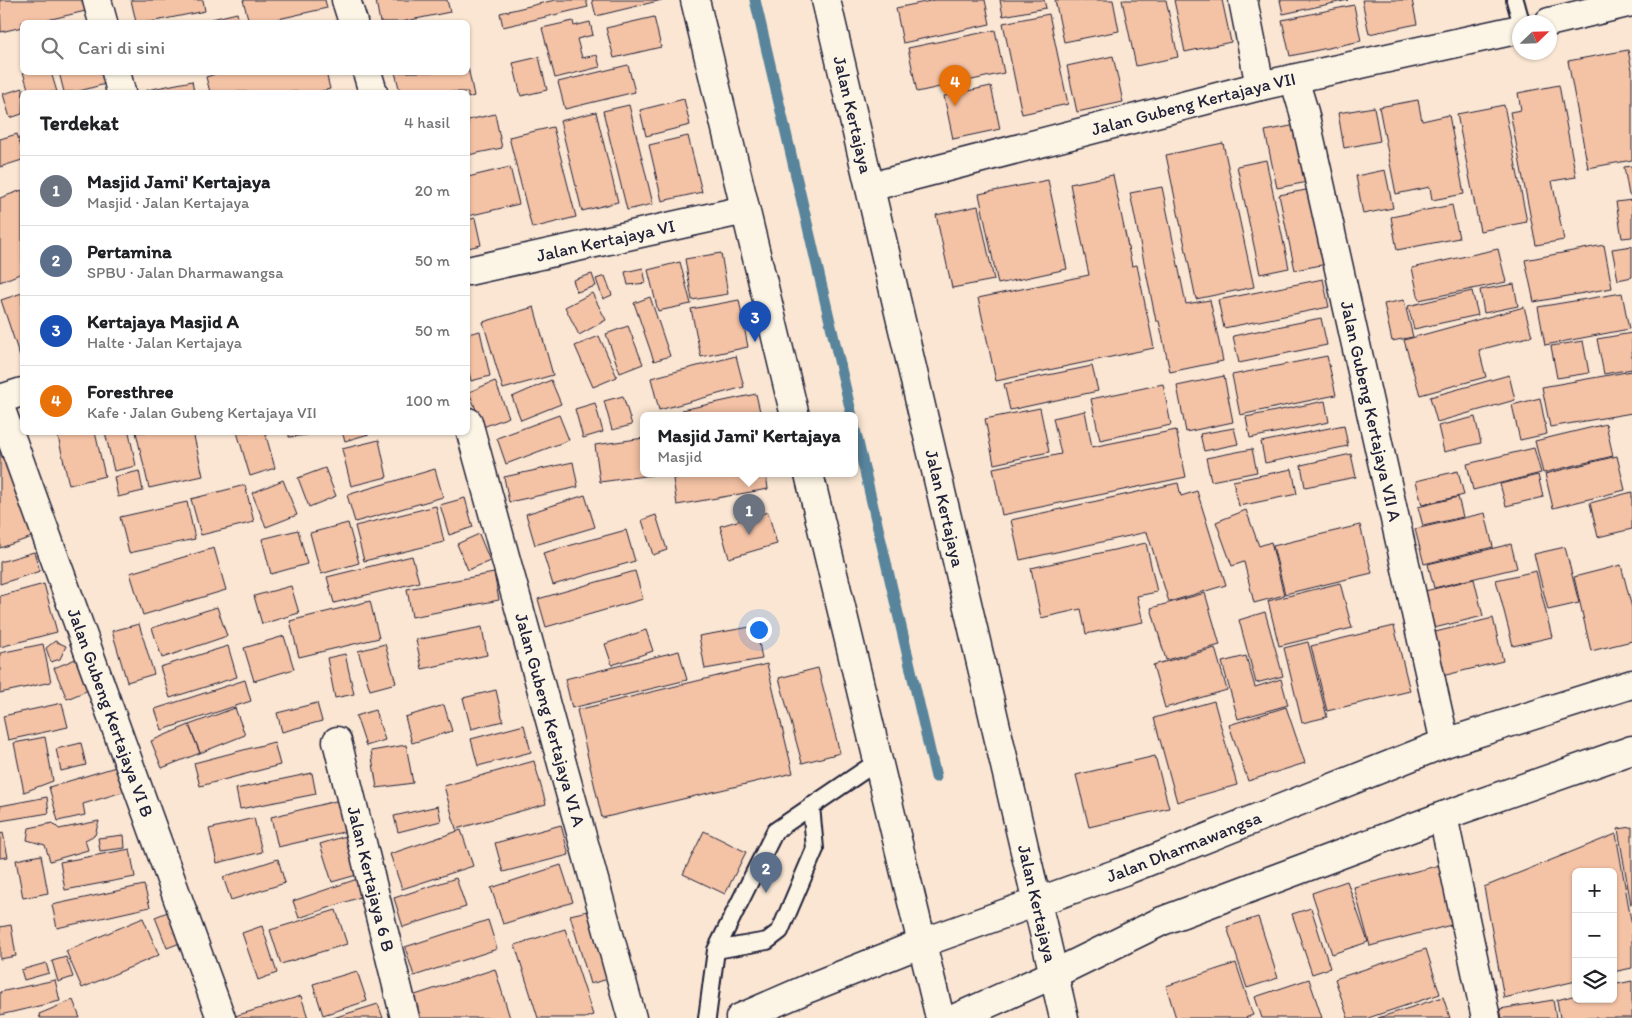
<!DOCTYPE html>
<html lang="id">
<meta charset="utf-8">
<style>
body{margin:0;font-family:Itim,sans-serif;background:#f6f6f6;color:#202124}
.controls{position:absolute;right:15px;bottom:15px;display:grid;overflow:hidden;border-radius:8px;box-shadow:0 1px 4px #0004}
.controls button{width:45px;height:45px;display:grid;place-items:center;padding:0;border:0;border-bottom:1px solid #e0e0e0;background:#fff;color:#202124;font:25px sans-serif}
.compass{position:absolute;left:1512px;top:15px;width:45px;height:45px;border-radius:50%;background:#fff;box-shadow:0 1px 4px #0004;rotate:67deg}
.you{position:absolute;left:758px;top:629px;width:18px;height:18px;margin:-12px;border:4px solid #fff;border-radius:50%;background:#1a73e8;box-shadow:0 0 0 8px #1a73e833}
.badge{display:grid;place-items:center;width:32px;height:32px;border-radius:50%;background:#0b8043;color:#fff;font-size:16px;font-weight:700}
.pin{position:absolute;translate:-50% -41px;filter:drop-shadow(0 1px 2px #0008)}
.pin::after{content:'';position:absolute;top:26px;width:18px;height:15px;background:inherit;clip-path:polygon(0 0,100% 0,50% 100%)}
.popup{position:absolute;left:640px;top:412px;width:218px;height:65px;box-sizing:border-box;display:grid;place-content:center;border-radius:8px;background:#fff;filter:drop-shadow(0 1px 4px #0005);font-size:16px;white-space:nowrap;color:#757577}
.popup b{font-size:19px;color:#202124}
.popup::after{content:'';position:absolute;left:50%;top:100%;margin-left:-10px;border:10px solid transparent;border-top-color:#fff}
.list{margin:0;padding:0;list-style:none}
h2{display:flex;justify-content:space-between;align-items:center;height:65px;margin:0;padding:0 20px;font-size:21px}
h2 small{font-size:16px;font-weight:400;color:#757577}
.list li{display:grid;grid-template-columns:32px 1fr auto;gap:15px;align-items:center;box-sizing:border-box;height:70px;padding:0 20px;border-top:1px solid #e0e0e0}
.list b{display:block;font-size:19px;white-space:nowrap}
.list p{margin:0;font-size:16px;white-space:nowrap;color:#757577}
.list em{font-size:16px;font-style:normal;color:#757577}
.icon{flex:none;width:28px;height:28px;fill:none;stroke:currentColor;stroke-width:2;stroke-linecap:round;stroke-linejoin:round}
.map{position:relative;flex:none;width:1632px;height:1018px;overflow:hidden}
.search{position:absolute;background:#fff;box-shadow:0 1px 4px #0004;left:20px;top:20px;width:450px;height:55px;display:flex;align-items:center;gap:12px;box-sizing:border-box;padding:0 18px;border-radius:8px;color:#757577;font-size:19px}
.panel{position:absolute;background:#fff;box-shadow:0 1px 4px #0004;left:20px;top:90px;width:450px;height:345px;border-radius:8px}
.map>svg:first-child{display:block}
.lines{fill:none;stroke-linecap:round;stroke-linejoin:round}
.stream{stroke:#58849c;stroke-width:11}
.building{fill:#f4c2a5;stroke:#22223b}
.lane-casing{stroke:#22223b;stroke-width:20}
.street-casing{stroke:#22223b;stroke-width:31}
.primary-casing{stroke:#22223b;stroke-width:31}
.lane{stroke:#fcf5e5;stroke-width:16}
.street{stroke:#fcf5e5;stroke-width:28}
.primary{stroke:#fcf5e5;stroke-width:28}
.labels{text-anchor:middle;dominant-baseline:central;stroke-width:5;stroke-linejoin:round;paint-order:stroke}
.street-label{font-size:18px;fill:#22223b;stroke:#fcf5e5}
</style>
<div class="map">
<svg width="1632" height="1018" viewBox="0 0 1632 1018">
<rect width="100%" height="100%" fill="#fae6d2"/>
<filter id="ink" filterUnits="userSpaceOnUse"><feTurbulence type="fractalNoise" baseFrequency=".02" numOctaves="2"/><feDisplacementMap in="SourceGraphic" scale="10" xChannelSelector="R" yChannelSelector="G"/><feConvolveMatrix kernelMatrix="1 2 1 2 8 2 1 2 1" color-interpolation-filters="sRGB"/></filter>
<g filter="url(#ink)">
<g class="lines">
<path class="stream" d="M755 0 852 416
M854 425 936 777"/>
</g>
<path class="building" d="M0 0H92L94 9 39 22H22V27L1 32Z
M131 0H203L205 11 150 22H136Z
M243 0H325L327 8 265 22H249Z
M382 0H447L450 12 401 22H380L376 1Z
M555 0H586L588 7 503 27 500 13Z
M592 0H662L596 16Z
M935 0H985L990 24 903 43 896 8Z
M1000 0H1044L1046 8 1003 16Z
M1055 0H1113L1119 31 1064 42Z
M1122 0H1166L1178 57 1136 66Z
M1174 0H1222L1231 42 1185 52Z
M1280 0H1348L1283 14Z
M1362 0H1412L1417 24 1369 34Z
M1354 5 1361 41 1290 56 1282 20Z
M237 13 239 22H199Z
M1049 14 1068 104 1022 114 1003 23Z
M654 17 661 47 614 58 606 28Z
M573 21 574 26 590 22 593 35 577 39 582 58 597 55 600 67 555 78 542 28Z
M995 30 1004 73 917 92 908 48Z
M1628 50 1632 70V160L1588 168 1568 61Z
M1113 56 1123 102 1077 112 1067 66Z
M539 57 547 90 521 96 513 63Z
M628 65 635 92 565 109 558 82Z
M468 67 474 96 468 98V92H400L395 72H468Z
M23 72H51L57 92H29Z
M59 72H102L105 84 76 92H64Z
M221 72H326L330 89 318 92H210L206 77Z
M192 81 194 92H147V90Z
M1559 85 1576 177 1552 181 1564 240 1536 245 1510 112 1521 110 1518 93Z
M991 86 1000 129 953 139 944 96Z
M23 88 22 114 10 118 3 94Z
M684 99 690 125 646 136 640 110Z
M1418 100 1422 121 1449 115 1464 194 1432 200 1430 187 1396 194 1379 107Z
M629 105 653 204 627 210 603 111Z
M1504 105 1527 222 1480 231 1457 114Z
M1374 107 1380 141 1344 148 1338 113Z
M596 112 618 202 582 211 560 121Z
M495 114 502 148 468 155V120Z
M1301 124 1313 181 1277 188 1265 131Z
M553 127 576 217 532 228 509 137Z
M17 134 22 150V160L0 167V139Z
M688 136 702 192 662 201 649 145Z
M1223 143 1254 287 1196 299 1166 155Z
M1266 160 1289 268 1260 274 1237 166Z
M1632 166V195H1629L1624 167Z
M510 167 519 204 468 216V177Z
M1385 170 1393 208 1363 214 1356 176Z
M1113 175 1132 266 1137 265 1154 348 996 381 978 298 1089 275 1070 184Z
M1048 180 1067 269 998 284 979 194Z
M1162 187 1186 304 1210 300 1223 361 1170 372 1159 321H1156L1130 193Z
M1317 188 1332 263 1295 270 1279 195Z
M22 190V273L0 282V198Z
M1632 200V237L1622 238 1616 202Z
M1452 205 1459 238 1397 250 1391 217Z
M978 206 994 280 952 288 936 215Z
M475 218 481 245 468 248V220Z
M1604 245 1612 288 1534 302 1525 260Z
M1632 246V277L1618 280 1612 249Z
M1498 249 1506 282 1419 300 1412 268Z
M721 253 728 294 692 300 685 259Z
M680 262 691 304 658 311 648 270Z
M643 268 646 283 628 285 625 272Z
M592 274 596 286 577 292 573 280Z
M605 276 612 295 603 299 596 279Z
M1323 279 1329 307 1224 328 1218 300Z
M1514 284 1518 306 1484 313 1480 290Z
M1472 291 1478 315 1414 329 1408 306Z
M22 293V357H20L1 300Z
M592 293 606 320 579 335 565 307Z
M1622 293 1629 329 1545 345 1538 307Z
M650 297 670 356 654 361 634 303Z
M739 300 748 347 701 357 691 309Z
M1404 300 1413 337 1392 341 1384 304Z
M534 307 553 375 503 389 483 322Z
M1524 307 1532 336 1479 350 1486 377 1420 395 1404 340Z
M1321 318 1327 345 1239 363 1233 336Z
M628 326 643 364 620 373 606 334Z
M480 331 490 376 471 381 468 368V334Z
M1632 333V369L1604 374 1597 339Z
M599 336 617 377 593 387 575 346Z
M1583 341 1589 373 1557 378 1551 346Z
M736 356 744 387 659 410 651 378Z
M1327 356 1336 395 1240 415 1232 375Z
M1092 366 1098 391 1010 410 1004 384Z
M1632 371V413L1550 427 1542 387Z
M1509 375 1515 400 1437 422 1430 397Z
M1224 376 1233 422 1186 432 1177 386Z
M551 380 561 404 521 420 512 397Z
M495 381 509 417 483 427 469 392Z
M1163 384 1171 425 1100 440 1091 399Z
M756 394 761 416H683L682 410Z
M623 396 632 425 612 430 604 401Z
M1540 398 1547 434 1520 440 1512 405Z
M1325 401 1329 422 1250 438 1246 417Z
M595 403 603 432 583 438 575 409Z
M1040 408 1049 452 994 464 985 419Z
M1085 411 1092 447 1176 430 1186 477 1002 515 993 468 1061 454 1053 418Z
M559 415 569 440 506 464 497 438Z
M1475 417 1481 443 1444 452 1438 426Z
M1606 424 1613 456 1543 473 1535 441Z
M1344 425 1348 446 1265 463 1261 442Z
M1234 428 1238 444 1204 451 1200 434Z
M57 432H95L105 476 69 485Z
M105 432H129L136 466 114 471Z
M136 432H193L203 476 149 488Z
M237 432H265L275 468 250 476Z
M289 432H307L308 435 289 437Z
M342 432H372V433L345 441Z
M0 436 35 536 0 548Z
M644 438V474L652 475 600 482 595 445Z
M379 440 387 477 351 486 342 449Z
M1534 448 1541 473 1473 490 1467 464Z
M1252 449 1257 472 1211 481 1206 458Z
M1351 454 1356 477 1305 487 1301 465Z
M1617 456 1625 490 1553 508 1545 474Z
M573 462 578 487 509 502 504 477Z
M325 468 336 496 309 507 298 478Z
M435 469 443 497 355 522 347 495Z
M1292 469 1297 494 1239 506 1233 481Z
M139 471 143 491 118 497 114 477Z
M1458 471 1464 495 1422 505 1416 481Z
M693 474H766L768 489 677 505 673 479Z
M1538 475 1543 497 1506 506 1500 484Z
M283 480 297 515 266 527 252 493Z
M1178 483 1181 496 1197 491 1226 585 1169 602 1147 532 1020 560 1011 520Z
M245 485 254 522 201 535 191 499Z
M1632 492V529L1598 537 1590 503Z
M585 495 595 527 535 545 526 514Z
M1458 497 1463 517 1423 526 1418 507Z
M465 498 473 527 449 535 440 505Z
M187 502 195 539 129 553 120 517Z
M436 506 444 542 364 561 355 526Z
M1246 510 1259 546 1271 542 1284 595 1254 603 1244 562 1232 566 1216 522Z
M768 512 777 544 729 558 720 526Z
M1485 513 1493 547 1424 564 1415 529Z
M656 515 667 550 653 555 642 520Z
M348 523 359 563 321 574 310 533Z
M1360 525 1372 573 1285 594 1273 546Z
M298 530 307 564 271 574 262 539Z
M626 530 635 561 553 585 543 553Z
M479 534 490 561 468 570 457 544Z
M1146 543 1157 592 1137 596 1143 622 1086 634 1081 609 1041 618 1031 568Z
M1511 544 1517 568 1434 588 1428 564Z
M1565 547 1579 603 1548 610 1534 554Z
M214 548 226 590 143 615 130 573Z
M34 552 40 571 0 584V562Z
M412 556 419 582 334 603 327 577Z
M1621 565 1632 608V641L1591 651 1574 577Z
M635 571 643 599 546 627 538 599Z
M1536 571 1552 637 1513 646 1496 580Z
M494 573 499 600 412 617 407 589Z
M1474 579 1483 616 1430 629 1421 592Z
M1340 583 1352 628 1279 646 1268 601Z
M44 584 57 632 0 647V596Z
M291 586 299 613 262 624 254 596Z
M1205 593 1220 645 1166 660 1151 608Z
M370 601 379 638 299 657 290 621Z
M217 607 227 636 162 658 152 628Z
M1265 612 1283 676 1256 683 1239 620Z
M1493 618 1503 661 1438 677 1427 634Z
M139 624 154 674 127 682 112 631Z
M756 626 762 659 705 669 699 636Z
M1394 626 1410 691 1327 711 1311 646Z
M482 627 487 655 422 669 416 640Z
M646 630 653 651 612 665 605 644Z
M284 636 294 669 254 681 244 648Z
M55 641 66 646 60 659 51 662 46 648Z
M1308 642 1327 717 1302 723 1284 648Z
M43 644 51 682 0 693V653Z
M385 644 396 683 370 690 358 651Z
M228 646 237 677 170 698 160 667Z
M1215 648 1227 690 1165 708 1153 665Z
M679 651 687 680 572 708 565 679Z
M345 654 354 694 335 698 327 658Z
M1246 656 1255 687 1281 679 1288 705 1238 719 1222 662Z
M78 658 91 689 67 699 54 668Z
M767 664 793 773 602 818 577 710Z
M818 668 840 753 802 763 779 678Z
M245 680 251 701 162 730 155 709Z
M496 690 503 721 471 729 463 698Z
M1214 701 1237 785 1177 802 1154 718Z
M62 703 68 727 8 740 3 716Z
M317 703 322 721 282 732 277 713Z
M444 705 452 731 412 743 405 717Z
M1286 707 1305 763 1248 781 1229 725Z
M235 708 245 735 200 753 189 725Z
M375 710 385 740 366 746 356 716Z
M189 725 200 753 162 768 151 741Z
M524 725 531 752 478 766 471 739Z
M45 737 53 781 24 792 14 743Z
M274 742 280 765 200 786 194 763Z
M81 743 86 765 61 771 56 749Z
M406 745 413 783 377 788 371 751Z
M1155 756 1169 808 1089 827 1076 775Z
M534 761 546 804 456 829 444 786Z
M129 763 136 788 83 804 85 815 58 821 49 787Z
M312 773 316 794 240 809 236 789Z
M47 797 49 813 0 821V806Z
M344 799 352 830 278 847 271 817Z
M438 806 441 821 398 832 394 816Z
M254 818 262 852 217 863 209 829Z
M99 821 95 835 85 840 88 850 50 861 45 845 27 840 29 828 53 823 59 829Z
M561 825 569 855 503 872 495 843Z
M1632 827V904L1631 905 1618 829Z
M461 830 473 866 402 889 390 854Z
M704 831 746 852 725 894 683 874Z
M3 833 8 857 0 858V834Z
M1616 834 1632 926V968L1613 972V872H1576V981L1504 998 1484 887Z
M124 835 125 848 100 851 98 838Z
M349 835 360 874 332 882 320 844Z
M130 849 135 877 65 890 60 862Z
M41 855 48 893 23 898 16 860Z
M278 859 285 883 231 900 223 877Z
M561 865 573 902 503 924 491 888Z
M1440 865 1455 924 1370 946 1354 887Z
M366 876 372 893 299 918 293 901Z
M456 878 466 907 403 927 394 898Z
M1347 881 1368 942 1332 954 1312 893Z
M144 885 150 907 57 928 52 905Z
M1311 908 1330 968 1312 974 1292 914Z
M175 909 188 940 167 948 155 917Z
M336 910 347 944 281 964 270 930Z
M592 910 612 978 590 984 570 915Z
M1258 917 1278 978 1247 988 1227 927Z
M143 918 159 955 82 988 66 951Z
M488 920 497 949 414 976 405 947Z
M11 925 16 956 0 959V927Z
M262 926 277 973 258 980 242 933Z
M565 929 593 1015 585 1018H538L515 945Z
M1426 949 1440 994 1368 1018H1348L1335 979Z
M66 957 73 977 58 982 52 961Z
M46 963 49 973 24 980 21 970Z
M1236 963 1253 1015 1245 1018H1176L1166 986Z
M495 969 510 1018H419L412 996Z
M357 971 367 1001 323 1015 313 984Z
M1309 979 1322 1018H1262L1255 997Z
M55 980 60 1001 0 1015V992Z
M1632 981V1018H1560L1557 1000 1576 995V999H1613V985Z
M301 996 308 1018H236L235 1016Z
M1443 997 1450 1018H1378Z
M73 1000 80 1018H40L39 1014Z
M1553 1000 1556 1018H1502L1500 1009Z
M378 1004 383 1018H333Z"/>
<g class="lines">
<g class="lane-casing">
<path id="lane" d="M1515 0 1521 22
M716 950 767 941 780 931 815 849 811 806
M707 1018 716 950 775 831 878 761"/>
</g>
<g class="street-casing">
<g id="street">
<path d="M97 0 103 22"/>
<path d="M346 0 353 22"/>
<path d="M1243 0 1260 86"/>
<path d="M1549 22 1632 2"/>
<path d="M116 72 121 92"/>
<path d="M367 72 373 92"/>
<path id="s1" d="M1294 79 1304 112 1445 743"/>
<path id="s2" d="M870 187 1260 86 1520 29"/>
<path id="s3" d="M468 271 745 210"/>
<path d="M0 399 22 392"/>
<path id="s4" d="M0 407 221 1018"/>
<path id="s5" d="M468 422 632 1018"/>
<path id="s6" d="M337 741 405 1018"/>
<path d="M1443 816 1486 1018"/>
</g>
</g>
<g class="primary-casing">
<g id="primary">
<path d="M695 0 795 416"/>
<path id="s7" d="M826 0 1064 1018"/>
<path d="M809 474 940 1018"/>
<path id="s8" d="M740 1018 809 988 922 943 1124 871 1445 743 1632 684"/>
<path d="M956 1018 1054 974 1162 921 1443 816 1632 750"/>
</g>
</g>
<use href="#lane" class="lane"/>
<use href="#street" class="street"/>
<use href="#primary" class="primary"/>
</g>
</g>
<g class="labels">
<g class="street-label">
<text stroke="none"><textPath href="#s2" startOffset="334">Jalan Gubeng Kertajaya VII</textPath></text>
<text stroke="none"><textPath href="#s7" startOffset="118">Jalan Kertajaya</textPath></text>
<text stroke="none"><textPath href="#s3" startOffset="141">Jalan Kertajaya VI</textPath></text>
<text stroke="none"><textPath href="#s1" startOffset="341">Jalan Gubeng Kertajaya VII A</textPath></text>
<text stroke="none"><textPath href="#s7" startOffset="522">Jalan Kertajaya</textPath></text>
<text stroke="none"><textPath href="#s4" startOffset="325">Jalan Gubeng Kertajaya VI B</textPath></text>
<text stroke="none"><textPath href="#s5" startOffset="309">Jalan Gubeng Kertajaya VI A</textPath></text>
<text stroke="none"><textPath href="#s8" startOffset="476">Jalan Dharmawangsa</textPath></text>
<text stroke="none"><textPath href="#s6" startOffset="142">Jalan Kertajaya 6 B</textPath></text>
<text stroke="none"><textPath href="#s7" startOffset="928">Jalan Kertajaya</textPath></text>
</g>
</g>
</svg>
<div class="controls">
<button>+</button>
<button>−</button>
<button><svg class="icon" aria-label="layers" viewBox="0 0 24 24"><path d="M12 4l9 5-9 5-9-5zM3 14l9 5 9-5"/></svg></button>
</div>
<svg class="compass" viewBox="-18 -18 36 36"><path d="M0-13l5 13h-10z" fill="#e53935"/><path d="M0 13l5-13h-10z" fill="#757577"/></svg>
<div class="you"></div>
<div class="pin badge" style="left:749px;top:535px;background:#6b7280">1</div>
<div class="popup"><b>Masjid Jami' Kertajaya</b>Masjid</div>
<div class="pin badge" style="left:766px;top:893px;background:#5c6f8a">2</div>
<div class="pin badge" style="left:755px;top:342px;background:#1a4fb4">3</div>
<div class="pin badge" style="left:955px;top:106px;background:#e8710a">4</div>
<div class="search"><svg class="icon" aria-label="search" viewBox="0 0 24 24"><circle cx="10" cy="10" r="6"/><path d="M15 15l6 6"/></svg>Cari di sini</div>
<section class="panel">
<h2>Terdekat<small>4 hasil</small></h2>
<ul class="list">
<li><span class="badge" style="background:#6b7280">1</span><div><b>Masjid Jami' Kertajaya</b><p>Masjid · Jalan Kertajaya</p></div><em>20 m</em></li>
<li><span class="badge" style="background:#5c6f8a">2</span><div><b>Pertamina</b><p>SPBU · Jalan Dharmawangsa</p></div><em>50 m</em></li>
<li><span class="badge" style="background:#1a4fb4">3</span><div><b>Kertajaya Masjid A</b><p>Halte · Jalan Kertajaya</p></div><em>50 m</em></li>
<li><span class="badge" style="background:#e8710a">4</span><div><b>Foresthree</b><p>Kafe · Jalan Gubeng Kertajaya VII</p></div><em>100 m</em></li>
</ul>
</section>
</div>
